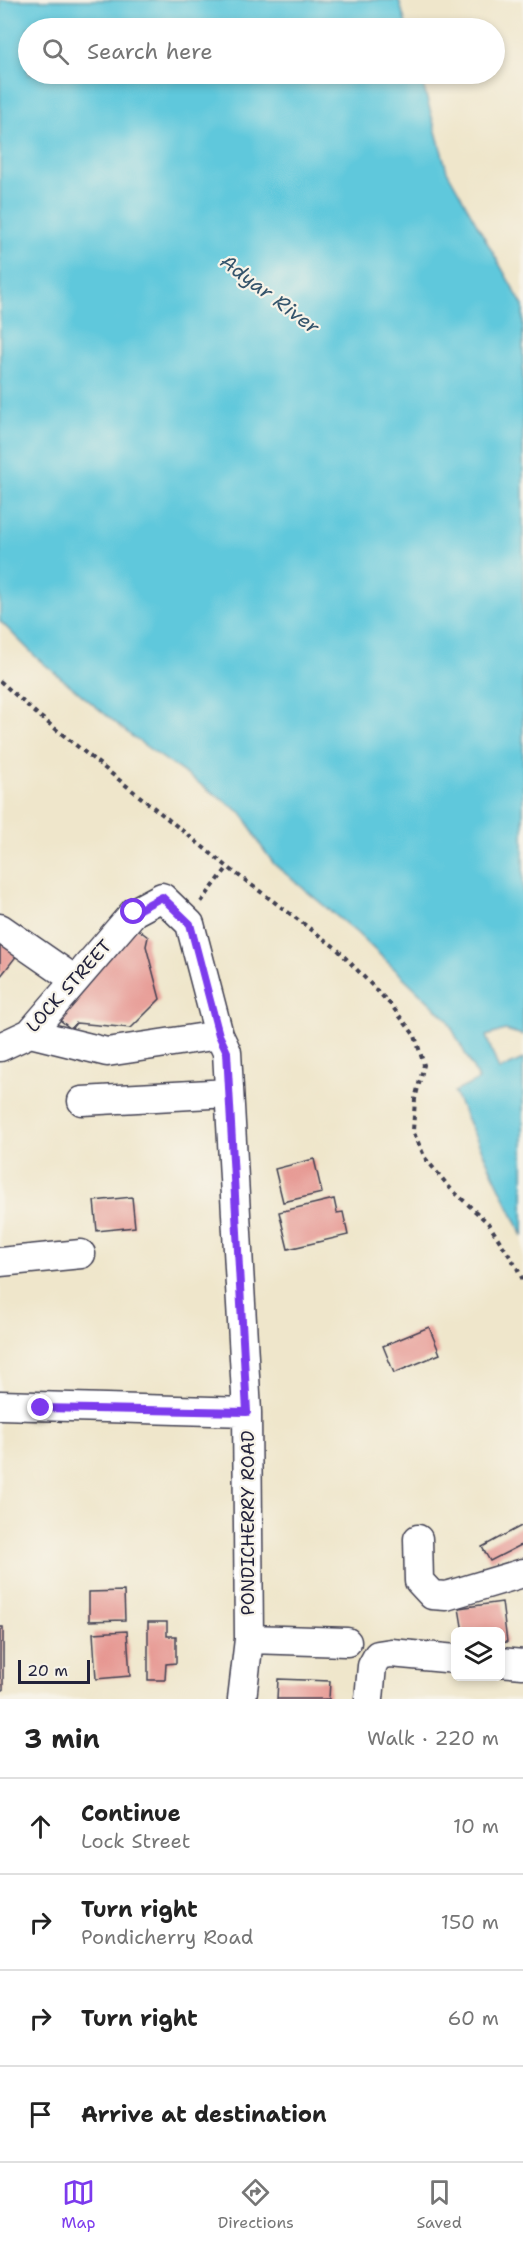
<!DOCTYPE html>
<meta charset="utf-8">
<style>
body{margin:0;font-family:"Shantell Sans",sans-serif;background:#f2f2f2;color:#222}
.controls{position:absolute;right:18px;bottom:18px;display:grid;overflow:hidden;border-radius:9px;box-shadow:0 3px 9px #0003}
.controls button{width:54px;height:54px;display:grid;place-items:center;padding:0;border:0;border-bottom:2px solid #e0e0e0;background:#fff;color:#222;font:30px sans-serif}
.scale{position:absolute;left:18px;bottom:15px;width:72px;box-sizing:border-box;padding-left:6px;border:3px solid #22223b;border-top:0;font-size:16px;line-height:21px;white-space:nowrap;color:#22223b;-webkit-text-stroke:4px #f7f3e8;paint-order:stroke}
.stop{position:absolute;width:18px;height:18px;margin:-14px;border:4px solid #7c3aed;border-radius:50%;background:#fff}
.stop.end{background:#7c3aed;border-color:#fff;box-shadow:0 2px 6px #0008}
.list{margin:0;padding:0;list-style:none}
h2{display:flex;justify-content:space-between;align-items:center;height:78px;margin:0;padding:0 24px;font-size:26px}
h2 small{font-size:20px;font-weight:400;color:#767676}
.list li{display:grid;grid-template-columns:39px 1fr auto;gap:18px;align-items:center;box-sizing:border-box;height:96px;padding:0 24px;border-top:2px solid #e0e0e0}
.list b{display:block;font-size:22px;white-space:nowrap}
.list p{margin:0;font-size:20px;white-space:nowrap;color:#767676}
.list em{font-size:20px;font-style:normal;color:#767676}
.icon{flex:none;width:33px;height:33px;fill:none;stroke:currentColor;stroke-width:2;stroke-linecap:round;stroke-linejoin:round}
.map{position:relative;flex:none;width:523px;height:1699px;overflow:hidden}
.search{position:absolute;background:#fff;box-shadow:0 3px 9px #0003;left:18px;right:18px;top:18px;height:66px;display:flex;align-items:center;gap:15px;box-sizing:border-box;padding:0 21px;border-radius:33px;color:#767676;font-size:22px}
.sheet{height:462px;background:#fff}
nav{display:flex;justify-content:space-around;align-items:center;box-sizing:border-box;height:84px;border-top:2px solid #e0e0e0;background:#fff;font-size:16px;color:#767676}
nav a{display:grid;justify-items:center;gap:3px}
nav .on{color:#7c3aed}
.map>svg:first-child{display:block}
.water{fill:#5fc8dc;stroke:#40758c;stroke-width:1.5}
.building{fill:#e69691}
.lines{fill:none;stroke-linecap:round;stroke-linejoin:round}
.street-casing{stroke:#413f51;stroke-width:31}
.path{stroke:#413f51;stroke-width:4;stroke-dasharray:4.5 4.5;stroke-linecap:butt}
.street{stroke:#fff;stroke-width:28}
.route{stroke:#7c3aed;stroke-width:8}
.labels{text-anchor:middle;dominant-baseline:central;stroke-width:4.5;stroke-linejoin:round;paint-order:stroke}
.street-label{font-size:18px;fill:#22223b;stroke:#f7f3e8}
.water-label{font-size:20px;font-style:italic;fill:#34546b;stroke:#f7f3e8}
</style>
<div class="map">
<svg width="523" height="1699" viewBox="0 0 523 1699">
<rect width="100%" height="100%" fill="#f7f3e8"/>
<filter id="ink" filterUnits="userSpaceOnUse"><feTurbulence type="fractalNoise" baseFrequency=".0167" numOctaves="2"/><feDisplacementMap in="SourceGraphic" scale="12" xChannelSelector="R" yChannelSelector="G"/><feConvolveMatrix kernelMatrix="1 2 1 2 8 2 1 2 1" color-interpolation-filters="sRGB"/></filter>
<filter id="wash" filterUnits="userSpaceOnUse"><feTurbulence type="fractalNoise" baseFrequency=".008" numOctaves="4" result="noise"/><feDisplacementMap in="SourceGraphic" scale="24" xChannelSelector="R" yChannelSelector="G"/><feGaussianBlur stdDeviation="1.35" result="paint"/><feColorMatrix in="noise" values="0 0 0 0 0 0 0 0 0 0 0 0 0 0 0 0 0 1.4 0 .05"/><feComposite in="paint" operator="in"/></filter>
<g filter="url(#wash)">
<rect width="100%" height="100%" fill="#efe6cb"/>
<path class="water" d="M0 0H399L407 28H28V74H420L447 171 523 306V1035L505 1030 486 1036 499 1070 523 1059V1236L454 1092 479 1080 447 1019 357 933 274 864 261 846 243 814 134 738 37 658 0 621Z"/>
<g id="blocks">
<path class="building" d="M131 924 148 937 146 946 160 999 131 1028 76 1023 71 1029 50 1012Z
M0 941 18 954 0 977Z
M314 1159 322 1193 283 1202 275 1169Z
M132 1197 135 1227 97 1231 94 1201Z
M334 1199 337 1213 343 1212 348 1235 288 1249 279 1212Z
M429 1327 440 1354 394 1373 383 1346Z
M523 1525V1544L490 1561 482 1547Z
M124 1591 125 1620 89 1621V1592Z
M502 1602 507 1642 500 1643V1632H463L459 1608Z
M148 1622H167V1636H176V1663L166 1664 165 1680H148Z
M0 1627H3V1690H0Z
M127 1631 130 1676 96 1679 93 1633Z
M278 1679 330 1681 329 1699H277Z"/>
</g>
</g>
<g filter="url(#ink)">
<use href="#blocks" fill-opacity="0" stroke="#413f51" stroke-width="1.5"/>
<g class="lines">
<g class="street-casing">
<path id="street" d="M0 928 75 980
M30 1033 107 1052 219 1035
M0 1047 30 1033 134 912 162 897 190 924 219 1035 227 1052 247 1412 249 1639 242 1699
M82 1101 229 1093
M0 1262 81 1254
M0 1405 247 1412
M418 1539 419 1581 432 1595 446 1596 523 1573
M249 1639 347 1642
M500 1662 523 1664
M369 1699 372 1666 378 1655 391 1653 456 1659"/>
</g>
<path class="path" d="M0 681 37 714 234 872 336 948 391 1005 415 1036 424 1065 415 1099 413 1131 425 1158 450 1188 488 1223 516 1266 523 1280
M201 902 228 867"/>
<use href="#street" class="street"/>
</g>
</g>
<g class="lines" filter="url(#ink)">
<path class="route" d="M41 1408 247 1412 227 1052 219 1035 190 924 162 897 134 912"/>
</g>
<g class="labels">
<g class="street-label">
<text transform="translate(69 986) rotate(-48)">LOCK STREET</text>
<text transform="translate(248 1523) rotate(-90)">PONDICHERRY ROAD</text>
</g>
<g class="water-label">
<text transform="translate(270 294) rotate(37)">Adyar River</text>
</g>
</g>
</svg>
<div class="controls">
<button><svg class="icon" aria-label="layers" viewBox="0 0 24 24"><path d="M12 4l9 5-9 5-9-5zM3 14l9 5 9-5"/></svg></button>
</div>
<div class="scale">20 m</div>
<div class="stop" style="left:134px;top:912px"></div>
<div class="stop end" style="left:41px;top:1408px"></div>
<div class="search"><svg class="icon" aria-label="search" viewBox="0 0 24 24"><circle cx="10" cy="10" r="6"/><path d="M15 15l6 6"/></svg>Search here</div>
</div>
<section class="sheet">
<h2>3 min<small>Walk · 220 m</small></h2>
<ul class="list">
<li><svg class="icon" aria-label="ahead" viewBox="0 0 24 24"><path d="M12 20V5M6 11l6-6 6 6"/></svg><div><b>Continue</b><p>Lock Street</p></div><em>10 m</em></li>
<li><svg class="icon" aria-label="right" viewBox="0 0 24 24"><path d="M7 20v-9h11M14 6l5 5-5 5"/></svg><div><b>Turn right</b><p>Pondicherry Road</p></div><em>150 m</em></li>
<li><svg class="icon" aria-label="right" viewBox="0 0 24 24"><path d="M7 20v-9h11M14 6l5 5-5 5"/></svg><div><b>Turn right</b></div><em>60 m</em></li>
<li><svg class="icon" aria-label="arrive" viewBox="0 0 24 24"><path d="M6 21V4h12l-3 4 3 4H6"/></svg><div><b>Arrive at destination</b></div></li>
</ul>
</section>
<nav>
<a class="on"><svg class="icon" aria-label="map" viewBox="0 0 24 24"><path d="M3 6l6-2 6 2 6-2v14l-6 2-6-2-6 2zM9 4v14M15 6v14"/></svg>Map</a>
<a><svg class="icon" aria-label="directions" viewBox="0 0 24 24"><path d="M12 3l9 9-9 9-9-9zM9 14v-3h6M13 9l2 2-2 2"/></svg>Directions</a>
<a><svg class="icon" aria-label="saved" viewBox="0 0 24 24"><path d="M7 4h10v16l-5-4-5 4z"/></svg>Saved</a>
</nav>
